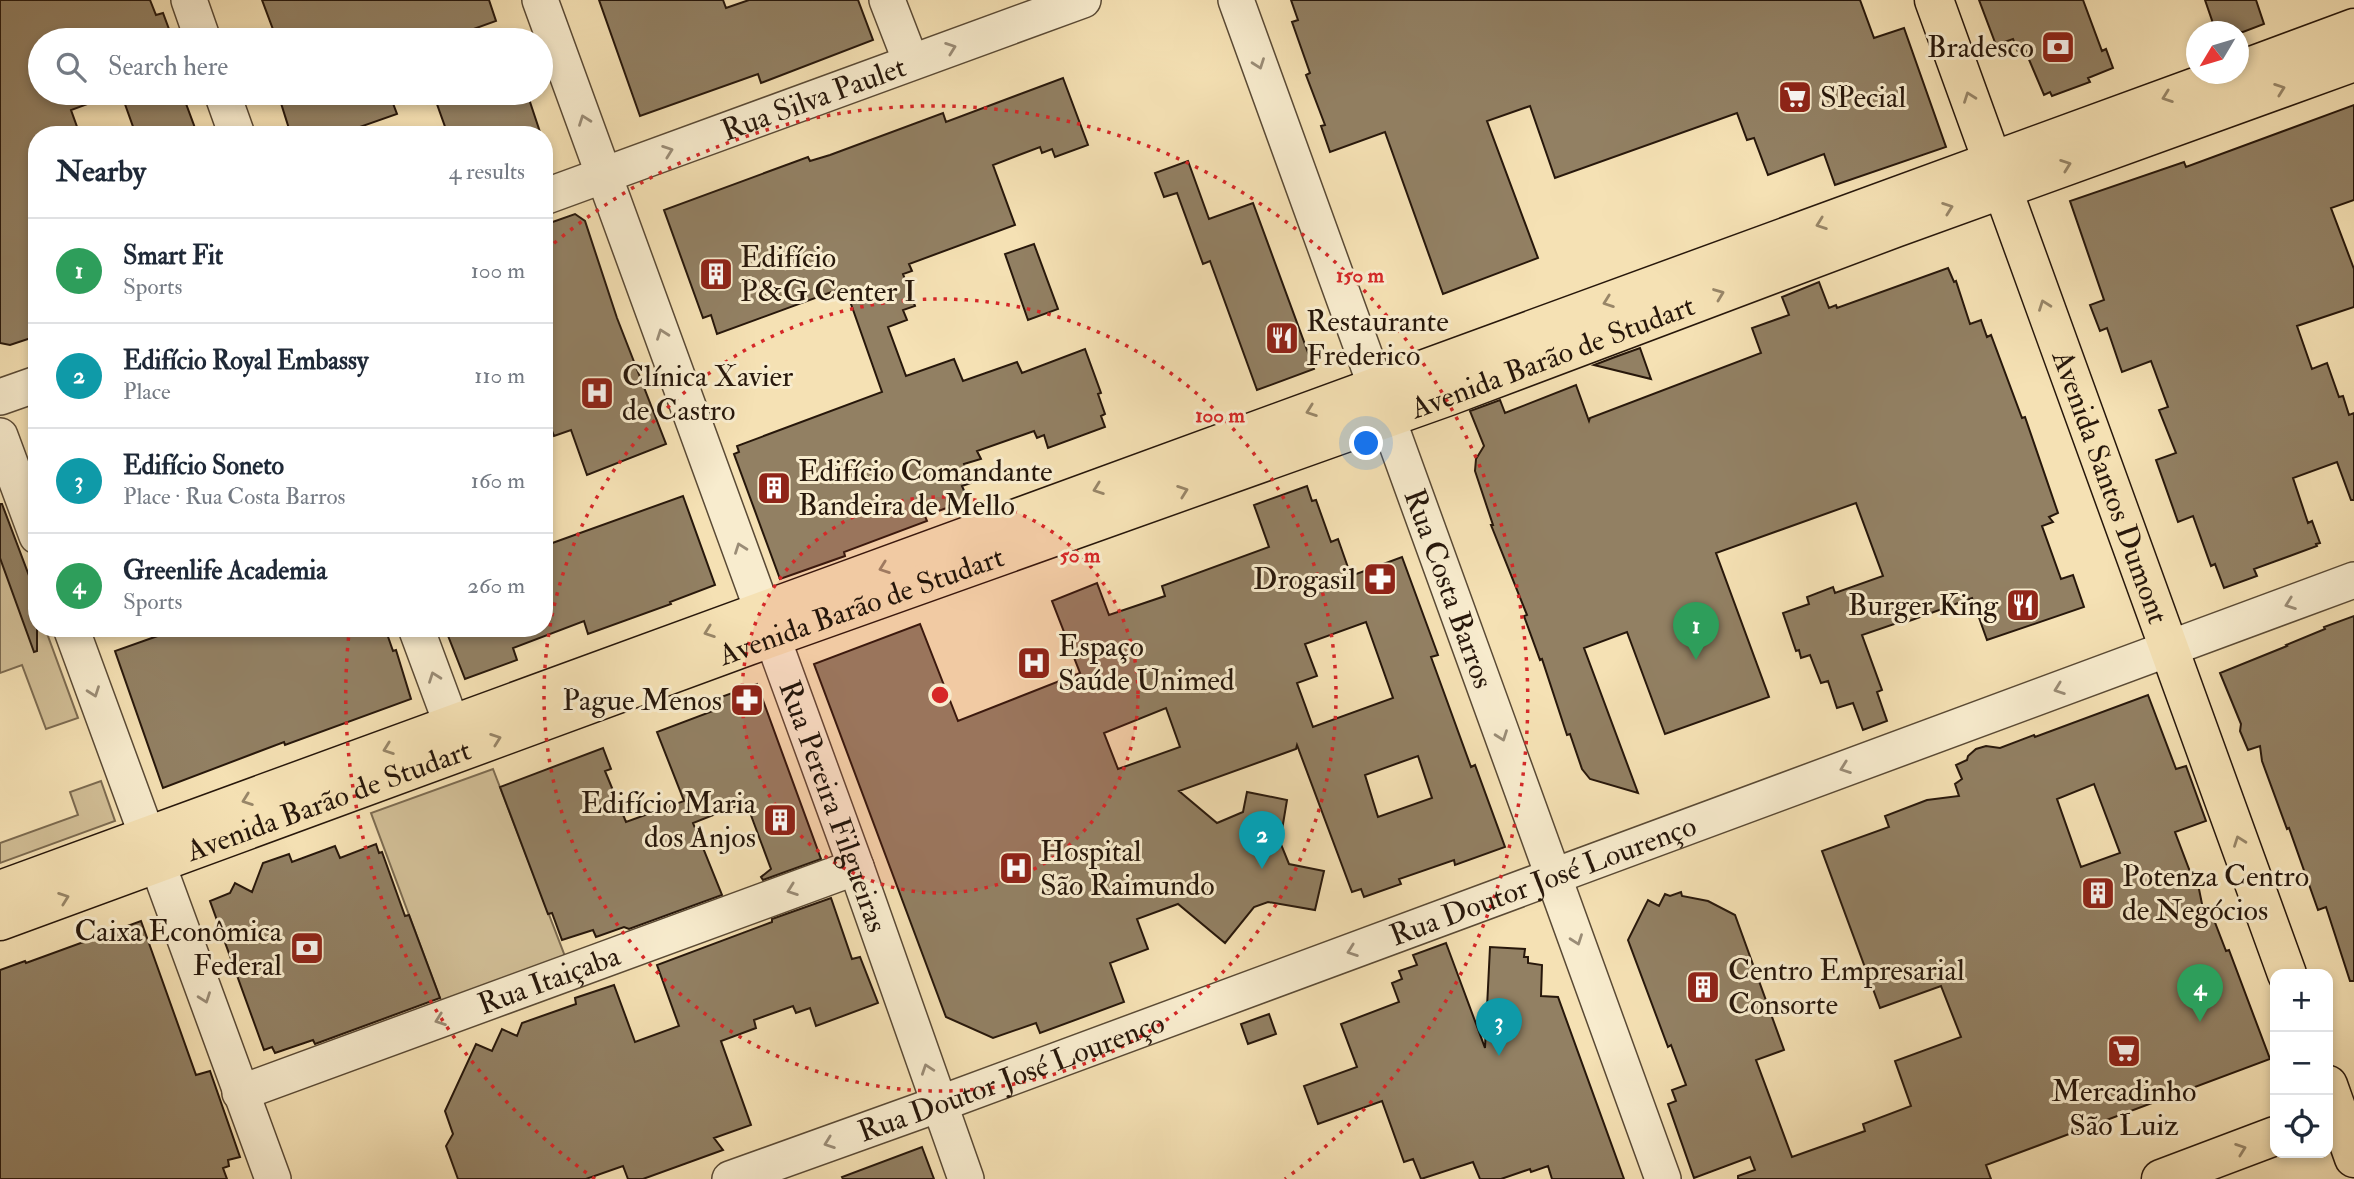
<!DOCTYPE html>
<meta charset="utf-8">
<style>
body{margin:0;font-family:"IM FELL Double Pica",serif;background:#f6f6f7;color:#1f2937}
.controls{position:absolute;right:21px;bottom:21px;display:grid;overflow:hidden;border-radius:14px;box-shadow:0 4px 10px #0003}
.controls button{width:63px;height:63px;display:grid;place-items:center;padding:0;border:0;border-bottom:2px solid #e0e1e3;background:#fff;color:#1f2937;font:35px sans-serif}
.compass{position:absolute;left:2186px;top:21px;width:63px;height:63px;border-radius:50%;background:#fff;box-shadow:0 4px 10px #0003;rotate:232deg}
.you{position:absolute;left:1367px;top:444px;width:24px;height:24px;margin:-18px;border:5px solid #fff;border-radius:50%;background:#1a73e8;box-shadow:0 0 0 10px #1a73e833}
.badge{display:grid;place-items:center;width:46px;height:46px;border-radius:50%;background:#8f2418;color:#fff;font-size:23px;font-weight:700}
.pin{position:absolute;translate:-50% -58px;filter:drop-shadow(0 2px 4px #0008)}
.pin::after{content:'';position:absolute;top:37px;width:24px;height:21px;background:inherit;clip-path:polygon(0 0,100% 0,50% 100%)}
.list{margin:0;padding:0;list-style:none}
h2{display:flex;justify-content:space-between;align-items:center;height:91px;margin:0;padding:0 28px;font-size:30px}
h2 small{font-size:23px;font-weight:400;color:#747a83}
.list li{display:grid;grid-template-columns:46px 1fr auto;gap:21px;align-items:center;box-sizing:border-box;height:105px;padding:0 28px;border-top:2px solid #e0e1e3}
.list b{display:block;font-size:26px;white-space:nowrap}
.list p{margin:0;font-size:23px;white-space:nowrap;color:#747a83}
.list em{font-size:23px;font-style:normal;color:#747a83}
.icon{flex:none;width:38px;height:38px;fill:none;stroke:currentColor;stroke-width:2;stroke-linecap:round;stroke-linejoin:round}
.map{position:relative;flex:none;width:2354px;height:1179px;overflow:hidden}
.search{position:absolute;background:#fff;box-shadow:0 4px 10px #0003;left:28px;top:28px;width:525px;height:77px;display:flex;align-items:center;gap:18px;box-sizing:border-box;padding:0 24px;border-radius:38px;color:#747a83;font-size:26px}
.panel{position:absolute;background:#fff;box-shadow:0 4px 10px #0003;left:28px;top:126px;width:525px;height:511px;border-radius:28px}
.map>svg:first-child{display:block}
.green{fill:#d2bf97;stroke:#7c6b51;stroke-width:2}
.building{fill:#928063;stroke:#27170b;stroke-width:2;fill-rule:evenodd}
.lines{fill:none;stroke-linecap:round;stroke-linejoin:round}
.minor-casing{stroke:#5a4a35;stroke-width:38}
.major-casing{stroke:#27170b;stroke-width:41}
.minor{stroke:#f8ecce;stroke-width:35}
.major{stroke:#f5e1b4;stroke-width:38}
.oneway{stroke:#9a8c76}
.oneway2{stroke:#988668}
.ring{fill:none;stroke:#d62828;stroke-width:3.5;stroke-dasharray:3.5 7}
.labels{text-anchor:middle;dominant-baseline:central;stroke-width:6;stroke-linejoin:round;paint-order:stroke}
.poi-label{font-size:30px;fill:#27170b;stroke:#f8ecce;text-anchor:start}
.street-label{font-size:30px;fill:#27170b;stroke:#f8ecce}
.centre{fill:#d62828;stroke:#f8ecce;stroke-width:3.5}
.ring-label{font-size:21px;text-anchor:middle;font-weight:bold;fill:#d62828;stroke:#f8ecce;stroke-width:6;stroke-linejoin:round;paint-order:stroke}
</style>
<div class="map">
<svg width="2354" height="1179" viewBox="0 0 2354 1179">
<rect width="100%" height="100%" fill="#f5e1b4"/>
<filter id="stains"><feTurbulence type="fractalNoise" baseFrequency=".00286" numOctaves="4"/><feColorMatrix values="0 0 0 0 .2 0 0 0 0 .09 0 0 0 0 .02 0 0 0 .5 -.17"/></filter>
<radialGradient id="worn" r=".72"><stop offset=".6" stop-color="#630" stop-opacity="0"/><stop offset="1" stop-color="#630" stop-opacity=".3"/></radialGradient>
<path class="green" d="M0 558 37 628H45L78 718 46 729 22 665 0 673Z
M493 769 566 959 443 1006 371 813Z
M101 781 115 821 0 863V843L78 815 70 792Z"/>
<path class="building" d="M0 0H150L156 15 163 13 173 40H40V93H111L112 95 71 110 80 135H37V336L10 345 0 343Z
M262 0H489L496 21 443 40H277Z
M599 0H723L726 8 749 0H858L873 40 761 83 758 74 640 116Z
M1291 0H1860L1874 38 1904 28 1946 147 1835 185 1824 154 1768 175 1754 138 1747 140 1737 113 1555 178 1530 106 1487 121 1538 258 1443 294 1385 132 1330 152 1321 126 1325 125 1306 75 1310 73 1292 22 1298 20Z
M1979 0H2083L2102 51 2106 49 2113 68 2088 78 2090 82 2052 96 2050 92 2044 95 2025 50 2018 52 2013 39 1996 45Z
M2205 0H2256L2264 24 2243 32H2216Z
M1063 78 1088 145 1055 157 1052 149 1042 153 1040 147 993 165 1015 225 909 264 912 271 903 274 915 306 903 310 907 320 888 327 906 376 954 359 963 381 1017 362 1022 373 1085 349 1101 393 1098 394 1105 414 1101 416 1105 427 1048 448 1044 435 1037 438 1034 431 977 451 981 459 964 464 971 483 962 486 968 500 925 516 927 521 844 552 845 556 780 579 734 454 739 452 737 446 882 392 845 287 717 334 711 315 703 318 664 210 808 157 810 161 830 155 943 113 946 122Z
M121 93H182L195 128 176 135H136Z
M300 93H389L397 114 351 130 353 135H291L280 100Z
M433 93H527L541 135H448Z
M2354 105V200L2331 208 2354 269V307L2297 326 2312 369 2327 363 2339 397 2343 396 2349 415 2354 413V500H2351L2337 462 2293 478 2308 523 2312 521 2320 543 2316 544 2317 546 2254 569 2257 576 2224 588 2215 564 2211 566 2193 516 2178 522 2156 460 2176 453 2159 410 2168 407 2151 361 2122 372 2107 328 2100 331 2090 305 2104 300 2070 201 2184 162 2186 167Z
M1188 161 1209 219 1253 203 1314 369 1257 390 1210 261 1203 264 1177 193 1164 197 1155 173Z
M575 214 585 221 617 318 666 444 587 475 571 430 554 436 544 409V225Z
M1034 244 1058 309 1028 320 1005 254Z
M1948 268 1954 282 1956 281 1970 324 1981 320 1987 337 1991 335 2022 418 2025 417 2058 513 2049 517 2053 522 2042 526 2061 579 2073 575 2084 607 1987 640 1972 598 1901 624 1900 622 1862 635 1882 690 1877 692 1887 721 1863 730 1853 703 1837 708 1828 681 1821 683 1810 655 1801 658 1799 650 1796 651 1783 613 1809 604 1807 597 1833 587 1835 593 1883 576 1856 503 1716 553 1769 697 1665 734 1627 632 1584 648 1638 793 1590 779 1582 769 1570 734 1567 735 1542 659 1540 660 1524 616 1527 615 1491 525H1493L1475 471 1476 459 1484 446 1470 411 1500 400 1505 413 1576 385 1589 421 1590 418 1761 353 1752 328 1789 315 1782 297 1819 282 1829 308 1836 305 1837 308Z
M1640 348 1651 379 1594 365 1615 357Z
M1307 486 1312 501 1316 500 1331 542 1338 539 1351 576 1402 557 1438 655 1431 657 1471 767 1475 765 1505 847 1455 865 1454 860 1399 879 1401 884 1364 897 1361 889 1352 892 1297 745 1296 749 1179 791 1217 823 1243 812 1247 792 1287 800 1280 842 1289 864 1324 871 1315 910 1268 902 1254 907 1225 943 1178 904 1137 919 1148 949 1110 963 1124 1002 1040 1033 1036 1023 993 1038 946 1017 814 664 920 624 958 721 1080 673 1052 601 1097 583 1109 615 1165 596 1162 586 1269 547 1254 505ZM1366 622 1393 698 1313 727 1297 683 1317 676 1305 644ZM1166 708 1180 747 1118 769 1104 733ZM1418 756 1432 798 1378 817 1365 775Z
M683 496 715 585 670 602 671 604 588 634 584 621 513 648 517 660 465 679 445 628H544V546Z
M0 504H2L37 597V651L34 652 0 558Z
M2354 616V981H2350L2326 907 2318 910 2289 828 2287 829 2262 761 2260 746 2248 750 2240 731 2241 724 2220 673 2287 646 2286 645 2325 629 2324 627Z
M165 628H385L393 651 396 650 411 699 285 745 284 742 163 788 115 651 166 633Z
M757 684 821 859 763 880 761 877 771 869 746 802 693 823 722 895 629 929 624 927 596 937 593 930 562 940 552 913 548 914 500 787 603 748 611 769 605 771 626 822 684 801 657 732 713 711 710 701Z
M2148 695 2176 769 2186 766 2206 821 2175 832 2189 869 2198 884 2203 909 2209 907 2226 951 2229 950 2270 1059 1986 1165 1991 1179H1738V1176L1755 1170 1750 1157 1694 1178 1668 1104 1676 1101 1672 1090 1686 1085 1671 1045 1668 1047 1628 940 1648 900 1659 906 1665 894 1670 896 1681 892 1682 896 1708 901 1735 915 1784 1050 1756 1060 1792 1157 1865 1131 1863 1124 1911 1106 1895 1061 1961 1037 1941 986 1880 1008 1822 851 1889 827 1885 816 1927 800 1959 796 1955 784 1962 779 1956 765 1967 760 1968 756 1976 749 1986 746 2000 748 2034 735 2035 737ZM2094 784 2120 853 2081 867 2057 799Z
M376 844 379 853 382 852 405 916 409 915 440 998 315 1044 313 1040 275 1053 272 1047 264 1050 210 901 230 893 235 883 252 892 263 863 289 854 292 862 335 846 340 858Z
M831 898 852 959 860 957 878 1003 816 1026 810 1008 796 1013 793 1006 754 1020 756 1028 721 1041 751 1125 714 1138 723 1150 643 1179H628L623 1166 586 1179H458L446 1146 453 1134 445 1111 476 1044 492 1051 502 1029 517 1036 522 1023 576 1004 575 998 614 985 635 1042 679 1026 657 965 772 922V919Z
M141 921 196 1075 210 1071 240 1157 228 1160 229 1166 223 1168 227 1179H0V970L25 961 26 963Z
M1446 943 1485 1048 1490 947 1525 949 1524 957H1528V963L1542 965 1541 996 1558 997 1624 1179H1552L1548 1166 1531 1172 1530 1169 1501 1179H1480L1473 1162 1421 1179 1413 1159 1404 1162 1382 1101 1318 1124 1304 1086 1357 1067 1341 1024 1399 1002 1392 983 1402 979 1399 971 1417 965 1413 955Z
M1269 1014 1276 1034 1248 1044 1241 1024Z
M922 1147 934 1179H843L842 1177Z"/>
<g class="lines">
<g class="minor-casing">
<g id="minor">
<path d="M189 0 203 40"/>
<path id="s1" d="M540 0 856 867 966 1179"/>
<path d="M887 0 911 62"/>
<path id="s2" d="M1236 0 1663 1179"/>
<path d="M222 93 237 135"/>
<path id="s3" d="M544 197 1083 0"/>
<path d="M0 397 37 384"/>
<path d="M0 436 37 536"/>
<path d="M71 628 273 1179"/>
<path d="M416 628 452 725"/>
<path id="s4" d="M240 1093 856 867"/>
<path id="s5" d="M730 1179 939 1104 2354 580"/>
</g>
</g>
<g class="major-casing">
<g id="major">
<path id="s6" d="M1934 0 2287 974"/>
<path d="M2238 71 2354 28"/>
<path d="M0 890 2231 74"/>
<path id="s7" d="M0 921 748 646 1449 396 1895 228 2354 62"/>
<path d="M2328 1085 2354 1158"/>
<path d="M2161 1179 2275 1136"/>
</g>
</g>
<use href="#minor" class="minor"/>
<use href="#major" class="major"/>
</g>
<defs><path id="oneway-chevron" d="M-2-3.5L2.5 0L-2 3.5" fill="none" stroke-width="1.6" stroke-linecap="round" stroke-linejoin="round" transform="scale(1.75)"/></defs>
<g class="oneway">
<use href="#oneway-chevron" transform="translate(951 48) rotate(-20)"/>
<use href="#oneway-chevron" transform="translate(1259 64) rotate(70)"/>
<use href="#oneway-chevron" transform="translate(584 120) rotate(-110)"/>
<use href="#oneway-chevron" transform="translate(668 151) rotate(-20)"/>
<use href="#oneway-chevron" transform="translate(662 334) rotate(-110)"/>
<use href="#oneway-chevron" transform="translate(740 548) rotate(-110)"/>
<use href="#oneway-chevron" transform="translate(2290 604) rotate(160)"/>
<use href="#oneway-chevron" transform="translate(434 677) rotate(-110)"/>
<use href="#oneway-chevron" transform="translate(2059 689) rotate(160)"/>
<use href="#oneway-chevron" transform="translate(94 692) rotate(70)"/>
<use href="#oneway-chevron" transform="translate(1502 736) rotate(70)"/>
<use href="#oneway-chevron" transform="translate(1845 768) rotate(160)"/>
<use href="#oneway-chevron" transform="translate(792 890) rotate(160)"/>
<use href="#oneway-chevron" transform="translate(1577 940) rotate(70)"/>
<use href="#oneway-chevron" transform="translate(1352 951) rotate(160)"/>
<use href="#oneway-chevron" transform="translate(205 998) rotate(70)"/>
<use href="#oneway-chevron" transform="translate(440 1020) rotate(160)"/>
<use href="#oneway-chevron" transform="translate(927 1069) rotate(-109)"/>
<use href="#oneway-chevron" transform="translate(829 1143) rotate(160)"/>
</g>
<g class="oneway2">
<use href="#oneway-chevron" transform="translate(2280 89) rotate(-20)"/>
<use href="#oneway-chevron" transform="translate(1969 97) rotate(-110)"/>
<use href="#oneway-chevron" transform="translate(2167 97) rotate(160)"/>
<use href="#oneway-chevron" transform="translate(2066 165) rotate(-20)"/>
<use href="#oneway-chevron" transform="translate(1948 208) rotate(-20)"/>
<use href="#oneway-chevron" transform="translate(1821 224) rotate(160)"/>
<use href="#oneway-chevron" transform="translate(1719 294) rotate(-21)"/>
<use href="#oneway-chevron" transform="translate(1608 302) rotate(160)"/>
<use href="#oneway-chevron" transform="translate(2044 305) rotate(-110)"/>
<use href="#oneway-chevron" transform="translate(1311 411) rotate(160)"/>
<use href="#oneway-chevron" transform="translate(1098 489) rotate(160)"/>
<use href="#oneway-chevron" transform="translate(1183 491) rotate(-20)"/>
<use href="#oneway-chevron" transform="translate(884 568) rotate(160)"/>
<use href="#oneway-chevron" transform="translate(709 632) rotate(160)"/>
<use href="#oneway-chevron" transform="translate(496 739) rotate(-20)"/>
<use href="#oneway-chevron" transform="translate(388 749) rotate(160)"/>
<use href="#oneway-chevron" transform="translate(247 800) rotate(160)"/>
<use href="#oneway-chevron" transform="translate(2239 841) rotate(-110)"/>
<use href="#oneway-chevron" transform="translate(64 898) rotate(-20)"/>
<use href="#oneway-chevron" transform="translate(2241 1149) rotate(-20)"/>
</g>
<circle cx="940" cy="695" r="198" fill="#d62828" fill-opacity=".12"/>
<g class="ring">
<circle cx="940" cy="695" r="198"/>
<circle cx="940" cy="695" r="396"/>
<path d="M595 1179A594 594 0 0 1 349 633M546 250A594 594 0 1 1 1285 1179"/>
</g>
<defs>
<g id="bank-square" transform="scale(1.75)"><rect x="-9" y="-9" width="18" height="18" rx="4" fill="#8f2418" stroke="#f8ecce"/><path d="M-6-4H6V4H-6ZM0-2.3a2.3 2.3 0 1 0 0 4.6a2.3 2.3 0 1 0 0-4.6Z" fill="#fff"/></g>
<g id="supermarket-square" transform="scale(1.75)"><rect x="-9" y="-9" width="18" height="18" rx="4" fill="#8f2418" stroke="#f8ecce"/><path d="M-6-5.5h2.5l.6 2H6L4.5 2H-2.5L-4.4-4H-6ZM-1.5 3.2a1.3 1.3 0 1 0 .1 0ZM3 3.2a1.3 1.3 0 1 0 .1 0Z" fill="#fff"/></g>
<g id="building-square" transform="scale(1.75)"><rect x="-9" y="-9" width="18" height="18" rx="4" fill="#8f2418" stroke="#f8ecce"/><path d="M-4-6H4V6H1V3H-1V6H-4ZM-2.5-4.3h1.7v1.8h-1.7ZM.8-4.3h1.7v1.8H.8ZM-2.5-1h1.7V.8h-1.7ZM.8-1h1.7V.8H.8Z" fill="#fff"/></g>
<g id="restaurant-square" transform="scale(1.75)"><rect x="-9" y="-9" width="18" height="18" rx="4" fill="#8f2418" stroke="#f8ecce"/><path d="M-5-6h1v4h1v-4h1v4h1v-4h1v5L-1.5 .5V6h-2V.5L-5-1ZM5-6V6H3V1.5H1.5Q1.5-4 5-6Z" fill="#fff"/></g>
<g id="hospital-square" transform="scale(1.75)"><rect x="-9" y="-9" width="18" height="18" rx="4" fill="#8f2418" stroke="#f8ecce"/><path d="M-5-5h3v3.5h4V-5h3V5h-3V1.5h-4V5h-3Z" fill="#fff"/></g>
<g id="pharmacy-square" transform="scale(1.75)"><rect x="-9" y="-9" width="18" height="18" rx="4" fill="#8f2418" stroke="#f8ecce"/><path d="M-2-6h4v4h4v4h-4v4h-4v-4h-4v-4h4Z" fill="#fff"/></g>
</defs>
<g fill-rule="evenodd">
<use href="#bank-square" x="2058" y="47"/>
<use href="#supermarket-square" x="1795" y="97"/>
<use href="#building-square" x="716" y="274"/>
<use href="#restaurant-square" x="1282" y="338"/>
<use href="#hospital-square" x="597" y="393"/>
<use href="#building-square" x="774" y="488"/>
<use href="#pharmacy-square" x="1380" y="579"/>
<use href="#restaurant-square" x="2023" y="605"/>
<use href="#hospital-square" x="1034" y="663"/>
<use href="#pharmacy-square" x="747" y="700"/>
<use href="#building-square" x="780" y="820"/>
<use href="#hospital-square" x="1016" y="868"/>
<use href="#building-square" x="2098" y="893"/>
<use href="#bank-square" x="307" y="948"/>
<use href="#building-square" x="1703" y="987"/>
<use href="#supermarket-square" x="2124" y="1051"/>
</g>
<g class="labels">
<g class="poi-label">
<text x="2034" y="47" text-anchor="end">Bradesco</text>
<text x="1820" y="97">SPecial</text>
<text x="740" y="257">Edifício<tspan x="740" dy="34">P&amp;G Center I</tspan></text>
<text x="1306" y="321">Restaurante<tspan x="1306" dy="34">Frederico</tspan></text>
<text x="622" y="376">Clínica Xavier<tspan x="622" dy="34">de Castro</tspan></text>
<text x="798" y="471">Edifício Comandante<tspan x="798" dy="34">Bandeira de Mello</tspan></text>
<text x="1356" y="579" text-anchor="end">Drogasil</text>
<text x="1998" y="605" text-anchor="end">Burger King</text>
<text x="1058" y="646">Espaço<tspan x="1058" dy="34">Saúde Unimed</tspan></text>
<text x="722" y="700" text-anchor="end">Pague Menos</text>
<text x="756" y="803" text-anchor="end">Edifício Maria<tspan x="756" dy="34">dos Anjos</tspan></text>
<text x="1040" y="851">Hospital<tspan x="1040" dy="34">São Raimundo</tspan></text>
<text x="2122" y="876">Potenza Centro<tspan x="2122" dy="34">de Negócios</tspan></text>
<text x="282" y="931" text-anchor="end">Caixa Econômica<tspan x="282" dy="34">Federal</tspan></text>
<text x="1728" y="970">Centro Empresarial<tspan x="1728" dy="34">Consorte</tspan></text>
<text x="2124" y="1091" text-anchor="middle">Mercadinho<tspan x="2124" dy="34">São Luiz</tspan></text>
</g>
<g class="street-label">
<text stroke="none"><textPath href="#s3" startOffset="287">Rua Silva Paulet</textPath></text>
<text stroke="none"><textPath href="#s7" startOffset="1652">Avenida Barão de Studart</textPath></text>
<text stroke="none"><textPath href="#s6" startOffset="518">Avenida Santos Dumont</textPath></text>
<text stroke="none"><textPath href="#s2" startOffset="626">Rua Costa Barros</textPath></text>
<text stroke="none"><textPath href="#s7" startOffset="917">Avenida Barão de Studart</textPath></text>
<text stroke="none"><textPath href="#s7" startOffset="350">Avenida Barão de Studart</textPath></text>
<text stroke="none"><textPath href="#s1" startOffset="858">Rua Pereira Filgueiras</textPath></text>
<text stroke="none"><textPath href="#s5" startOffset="866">Rua Doutor José Lourenço</textPath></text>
<text stroke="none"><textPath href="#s4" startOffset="329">Rua Itaiçaba</textPath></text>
<text stroke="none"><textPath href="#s5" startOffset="299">Rua Doutor José Lourenço</textPath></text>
</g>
</g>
<circle cx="940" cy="695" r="10" class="centre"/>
<g class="ring-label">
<text x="1360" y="282">150 m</text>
<text x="1220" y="422">100 m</text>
<text x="1080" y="562">50 m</text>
</g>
<rect width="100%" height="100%" filter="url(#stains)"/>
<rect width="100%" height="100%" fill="url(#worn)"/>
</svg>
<div class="controls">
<button>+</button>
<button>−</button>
<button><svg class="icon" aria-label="locate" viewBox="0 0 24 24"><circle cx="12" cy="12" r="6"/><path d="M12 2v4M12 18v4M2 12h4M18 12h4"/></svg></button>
</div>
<svg class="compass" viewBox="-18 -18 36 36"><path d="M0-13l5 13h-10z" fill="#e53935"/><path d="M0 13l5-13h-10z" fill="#747a83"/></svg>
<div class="you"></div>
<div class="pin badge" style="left:1696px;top:660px;background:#2e9e5b">1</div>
<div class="pin badge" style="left:1262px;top:869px;background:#0f9aa8">2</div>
<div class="pin badge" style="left:1499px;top:1056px;background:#0f9aa8">3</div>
<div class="pin badge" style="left:2200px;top:1022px;background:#2e9e5b">4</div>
<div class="search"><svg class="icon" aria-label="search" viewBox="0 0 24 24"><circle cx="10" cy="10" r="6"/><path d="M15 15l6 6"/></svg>Search here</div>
<section class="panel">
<h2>Nearby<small>4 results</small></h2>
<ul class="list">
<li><span class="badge" style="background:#2e9e5b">1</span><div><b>Smart Fit</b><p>Sports</p></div><em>100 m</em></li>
<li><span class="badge" style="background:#0f9aa8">2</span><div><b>Edifício Royal Embassy</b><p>Place</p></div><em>110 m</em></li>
<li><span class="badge" style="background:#0f9aa8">3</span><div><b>Edifício Soneto</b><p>Place · Rua Costa Barros</p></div><em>160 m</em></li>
<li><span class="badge" style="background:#2e9e5b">4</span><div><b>Greenlife Academia</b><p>Sports</p></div><em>260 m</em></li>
</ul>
</section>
</div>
